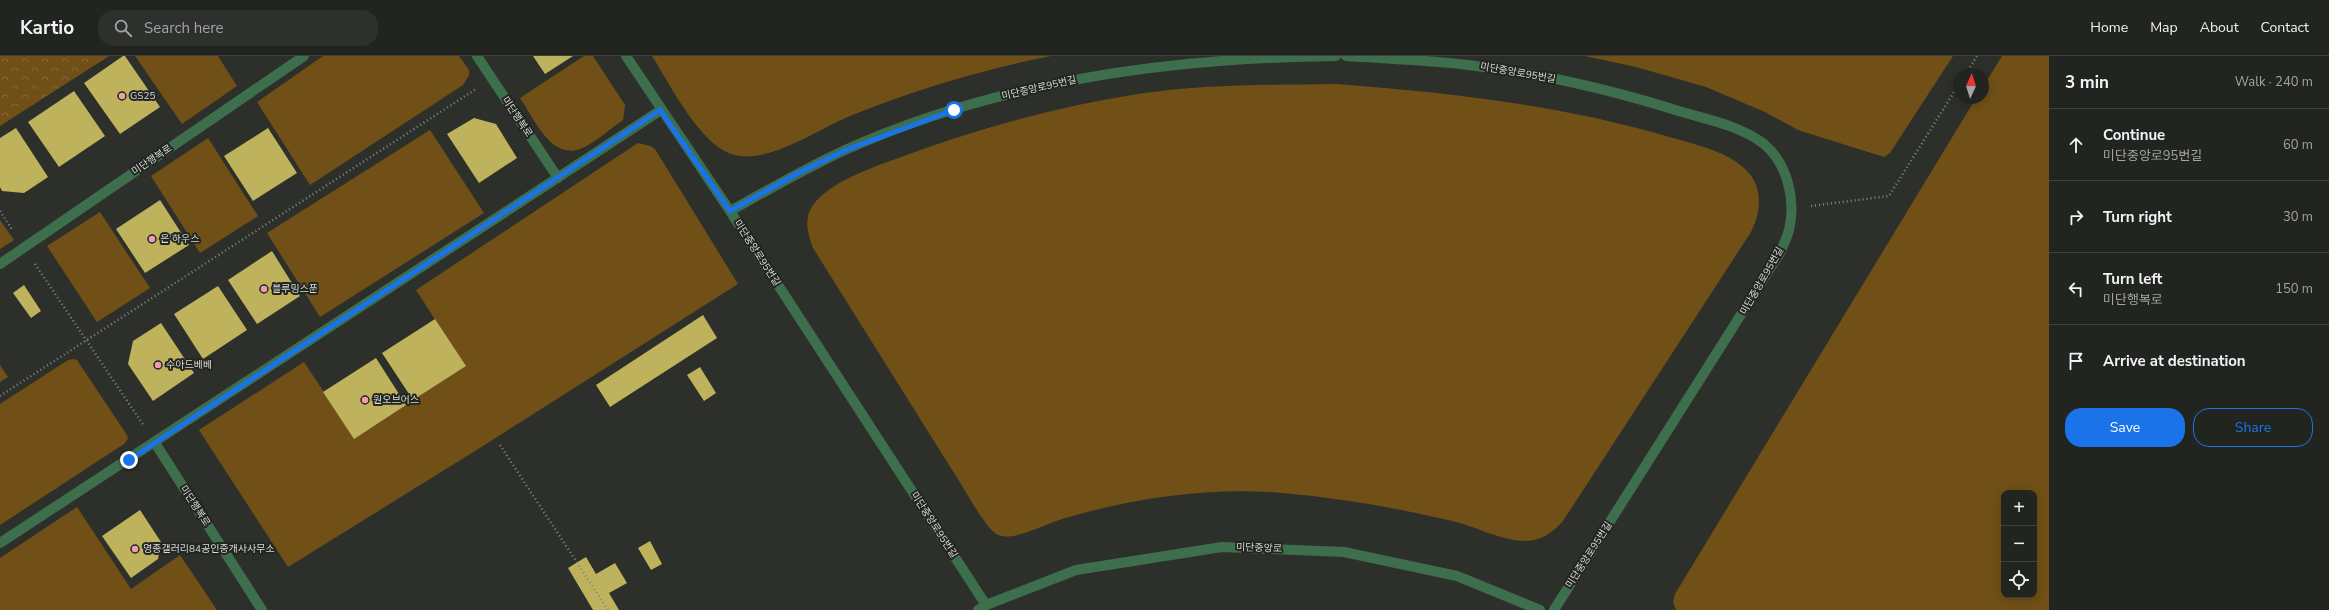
<!DOCTYPE html>
<meta charset="utf-8">
<style>
body{margin:0;font-family:"Nunito Sans","Noto Sans KR",sans-serif;background:#2e302d;color:#f1f3f6}
.controls{position:absolute;right:12px;bottom:12px;display:grid;overflow:hidden;border-radius:8px;box-shadow:0 2px 10px #0003}
.controls button{width:36px;height:36px;display:grid;place-items:center;padding:0;border:0;border-bottom:1px solid #3f413e;background:#222420;color:#f1f3f6;font:20px sans-serif}
.compass{position:absolute;left:1953px;top:12px;width:36px;height:36px;border-radius:50%;background:#222420;box-shadow:0 2px 10px #0003;rotate:4deg}
.stop{position:absolute;width:12px;height:12px;margin:-9px;border:3px solid #1a73e8;border-radius:50%;background:#fff}
.stop.end{background:#1a73e8;border-color:#fff;box-shadow:0 1px 4px #0008}
.list{margin:0;padding:0;list-style:none}
h2{display:flex;justify-content:space-between;align-items:center;height:52px;margin:0;padding:0 16px;font-size:17px}
h2 small{font-size:13px;font-weight:400;color:#a2a4a5}
.list li{display:grid;grid-template-columns:26px 1fr auto;gap:12px;align-items:center;box-sizing:border-box;height:72px;padding:0 16px;border-top:1px solid #3f413e}
.list b{display:block;font-size:15px;white-space:nowrap}
.list p{margin:0;font-size:13px;white-space:nowrap;color:#a2a4a5}
.list em{font-size:13px;font-style:normal;color:#a2a4a5}
.actions{display:flex;gap:8px;padding:12px 16px}
.actions a{flex:1;padding:9px 0;border:1px solid #1a73e8;border-radius:16px;text-align:center;font-size:14px;color:#1a73e8}
.actions .main{background:#1a73e8;color:#fff}
.icon{flex:none;width:22px;height:22px;fill:none;stroke:currentColor;stroke-width:2;stroke-linecap:round;stroke-linejoin:round}
.map{position:relative;flex:none;width:2049px;height:554px;overflow:hidden}
header{display:flex;align-items:center;gap:24px;box-sizing:border-box;height:56px;padding:0 20px;background:#222420;border-bottom:1px solid #3f413e}
header strong{font-size:19px}
nav{display:flex;gap:22px;margin-inline-start:auto;font-size:14px}
.search{width:280px;height:36px;background:#2e302d;display:flex;align-items:center;gap:10px;box-sizing:border-box;padding:0 14px;border-radius:16px;color:#a2a4a5;font-size:15px}
main{display:flex}
aside{flex:1;background:#222420}
.map>svg:first-child{display:block}
.grass{fill:#705017;fill-rule:evenodd}
.park{fill:url(#park-crowns)}
.building{fill:#beb35c}
.lines{fill:none;stroke-linecap:round;stroke-linejoin:round}
.path{stroke:#848681;stroke-width:2.5;stroke-dasharray:1 3;stroke-linecap:butt}
.minor{stroke:#3e6f4d;stroke-width:10}
.route{stroke:#1a73e8;stroke-width:5}
.poi-dot{fill:#f19ab4;stroke:#232620;stroke-width:1.5}
.labels{text-anchor:middle;dominant-baseline:central;stroke-width:4;stroke-linejoin:round;paint-order:stroke}
.street-label{font-size:10px;fill:#d8dad6;stroke:#232620}
.poi-label{font-size:10px;fill:#d8dad6;stroke:#232620;text-anchor:start}
</style>
<header>
<strong>Kartio</strong>
<div class="search"><svg class="icon" aria-label="search" viewBox="0 0 24 24"><circle cx="10" cy="10" r="6"/><path d="M15 15l6 6"/></svg>Search here</div>
<nav><a>Home</a><a>Map</a><a>About</a><a>Contact</a></nav>
</header>
<main>
<div class="map">
<svg width="2049" height="554" viewBox="0 0 2049 554">
<defs>
<pattern id="park-crowns" width="20" height="18" patternUnits="userSpaceOnUse"><rect width="20" height="18" fill="#705017"/><path d="M2 6a3 3 0 1 1 6 0M12 15a3 3 0 1 1 6 0" fill="none" stroke="#846938"/></pattern>
</defs>
<rect width="100%" height="100%" fill="#2d302a"/>
<path class="grass" d="M135 0H218L237 30 182 68Z
M323 0H459L469 14V19L463 29 310 129 257 46Z
M584 0H593L625 49 623 64C610 73 595 87 580 93 551 104 533 61 520 42Z
M652 0H1051C984 13 918 33 855 58 825 70 791 93 760 99 751 101 740 101 731 98 698 86 670 28 652 0Z
M1585 0H1953L1890 97 1884 101 1798 74 1765 56 1706 31 1636 11Z
M2002 0H2049V554H1676L1673 546 1675 538 1976 42H1983V31ZM2004 437H2034V539H2004Z
M1337 28C1451 37 1563 49 1673 82 1697 89 1726 95 1745 113 1764 130 1761 156 1751 176L1563 465C1552 477 1542 485 1524 485 1503 485 1474 470 1452 465 1397 452 1340 442 1283 437 1210 431 1132 442 1062 463 1045 468 1012 487 996 478 984 470 963 430 954 417 907 342 860 267 813 192 808 178 803 163 813 149 829 127 868 113 893 104 972 74 1055 51 1138 38 1204 28 1270 29 1337 28Z
M430 74 484 157 320 261 267 177Z
M208 82 258 160 200 197 151 120Z
M638 87 650 90 655 93 738 228 475 395 288 511 199 374 304 306 354 382 465 310 416 234Z
M100 156 150 232 97 266 47 190Z
M0 164 14 184 0 193Z
M73 303 77 304 127 379 128 383 124 388 0 469V348L68 304Z
M0 309 8 321 0 326Z
M77 451 131 533 180 499 217 554H0V502Z"/>
<path class="park" d="M0 0H109L0 70Z"/>
<path class="building" d="M123 0H125L160 51 120 78 84 27Z
M533 0H573L545 18Z
M74 35 105 80 59 111 28 66Z
M474 62 496 68 517 102 479 127 447 78Z
M16 72 48 121 24 137 2 135 0 131V82Z
M268 72 297 117 253 145 224 100Z
M160 144 189 189 145 217 116 173Z
M272 195 300 240 257 268 228 224Z
M24 229 41 255 31 262 13 237Z
M218 230 247 274 203 303 174 258Z
M703 259 717 282 610 351 596 329Z
M435 263 466 310 413 344 382 297Z
M161 267 194 317 153 345 128 308 133 285Z
M376 302 406 349 354 383 323 336Z
M700 311 716 337 704 345 687 319Z
M140 454 161 486 158 503 131 522 102 480Z
M650 485 662 508 651 514 638 492Z
M586 501 596 518 615 507 627 527 609 537 619 554H593L568 512Z"/>
<g class="lines">
<path class="path" d="M1966 18 1977 0
M1811 150 1889 140 1959 28
M0 155 13 175
M35 208 144 370
M0 340 476 33
M500 389 608 554"/>
<path class="minor" d="M477 0 558 122
M626 0 730 155
M1346 0C1389 3 1433 4 1476 10 1546 18 1615 35 1682 56 1709 64 1741 70 1764 88 1788 108 1796 145 1789 174 1787 182 1783 189 1780 197L1554 554
M0 208 304 0
M155 387 262 554
M0 487 661 54
M986 549 730 155C768 134 806 112 845 94 999 25 1169 2 1336 0
M978 554 986 549 1076 514 1222 491 1344 496 1457 520 1540 554"/>
</g>
<g class="lines">
<path class="route" d="M129 404 660 54 730 155 798 117 846 94 954 54"/>
</g>
<g class="poi-dot">
<circle cx="122" cy="40" r="4"/>
<circle cx="152" cy="183" r="4"/>
<circle cx="264" cy="233" r="4"/>
<circle cx="158" cy="309" r="4"/>
<circle cx="365" cy="344" r="4"/>
<circle cx="135" cy="493" r="4"/>
</g>
<g class="labels">
<g class="street-label">
<text transform="translate(1518 17) rotate(10)">미단중앙로95번길</text>
<text transform="translate(1039 32) rotate(-13)">미단중앙로95번길</text>
<text transform="translate(517 61) rotate(56)">미단행복로</text>
<text transform="translate(152 104) rotate(-34)">미단행복로</text>
<text transform="translate(757 197) rotate(57)">미단중앙로95번길</text>
<text transform="translate(1762 225) rotate(-60)">미단중앙로95번길</text>
<text transform="translate(195 450) rotate(57)">미단행복로</text>
<text transform="translate(934 469) rotate(57)">미단중앙로95번길</text>
<text transform="translate(1259 492) rotate(2)">미단중앙로</text>
<text transform="translate(1589 499) rotate(-57)">미단중앙로95번길</text>
</g>
<g class="poi-label">
<text x="130" y="40">GS25</text>
<text x="160" y="183">은 하우스</text>
<text x="272" y="233">블루밍스푼</text>
<text x="166" y="309">수아드베베</text>
<text x="373" y="344">원오브어스</text>
<text x="143" y="493">영종갤러리84공인중개사사무소</text>
</g>
</g>
</svg>
<div class="controls">
<button>+</button>
<button>−</button>
<button><svg class="icon" aria-label="locate" viewBox="0 0 24 24"><circle cx="12" cy="12" r="6"/><path d="M12 2v4M12 18v4M2 12h4M18 12h4"/></svg></button>
</div>
<svg class="compass" viewBox="-18 -18 36 36"><path d="M0-13l5 13h-10z" fill="#e53935"/><path d="M0 13l5-13h-10z" fill="#a2a4a5"/></svg>
<div class="stop" style="left:954px;top:54px"></div>
<div class="stop end" style="left:129px;top:404px"></div>
</div>
<aside>
<h2>3 min<small>Walk · 240 m</small></h2>
<ul class="list">
<li><svg class="icon" aria-label="ahead" viewBox="0 0 24 24"><path d="M12 20V5M6 11l6-6 6 6"/></svg><div><b>Continue</b><p>미단중앙로95번길</p></div><em>60 m</em></li>
<li><svg class="icon" aria-label="right" viewBox="0 0 24 24"><path d="M7 20v-9h11M14 6l5 5-5 5"/></svg><div><b>Turn right</b></div><em>30 m</em></li>
<li><svg class="icon" aria-label="left" viewBox="0 0 24 24"><path d="M17 20v-9H6M10 6l-5 5 5 5"/></svg><div><b>Turn left</b><p>미단행복로</p></div><em>150 m</em></li>
<li><svg class="icon" aria-label="arrive" viewBox="0 0 24 24"><path d="M6 21V4h12l-3 4 3 4H6"/></svg><div><b>Arrive at destination</b></div></li>
</ul>
<div class="actions"><a class="main">Save</a><a>Share</a></div>
</aside>
</main>
